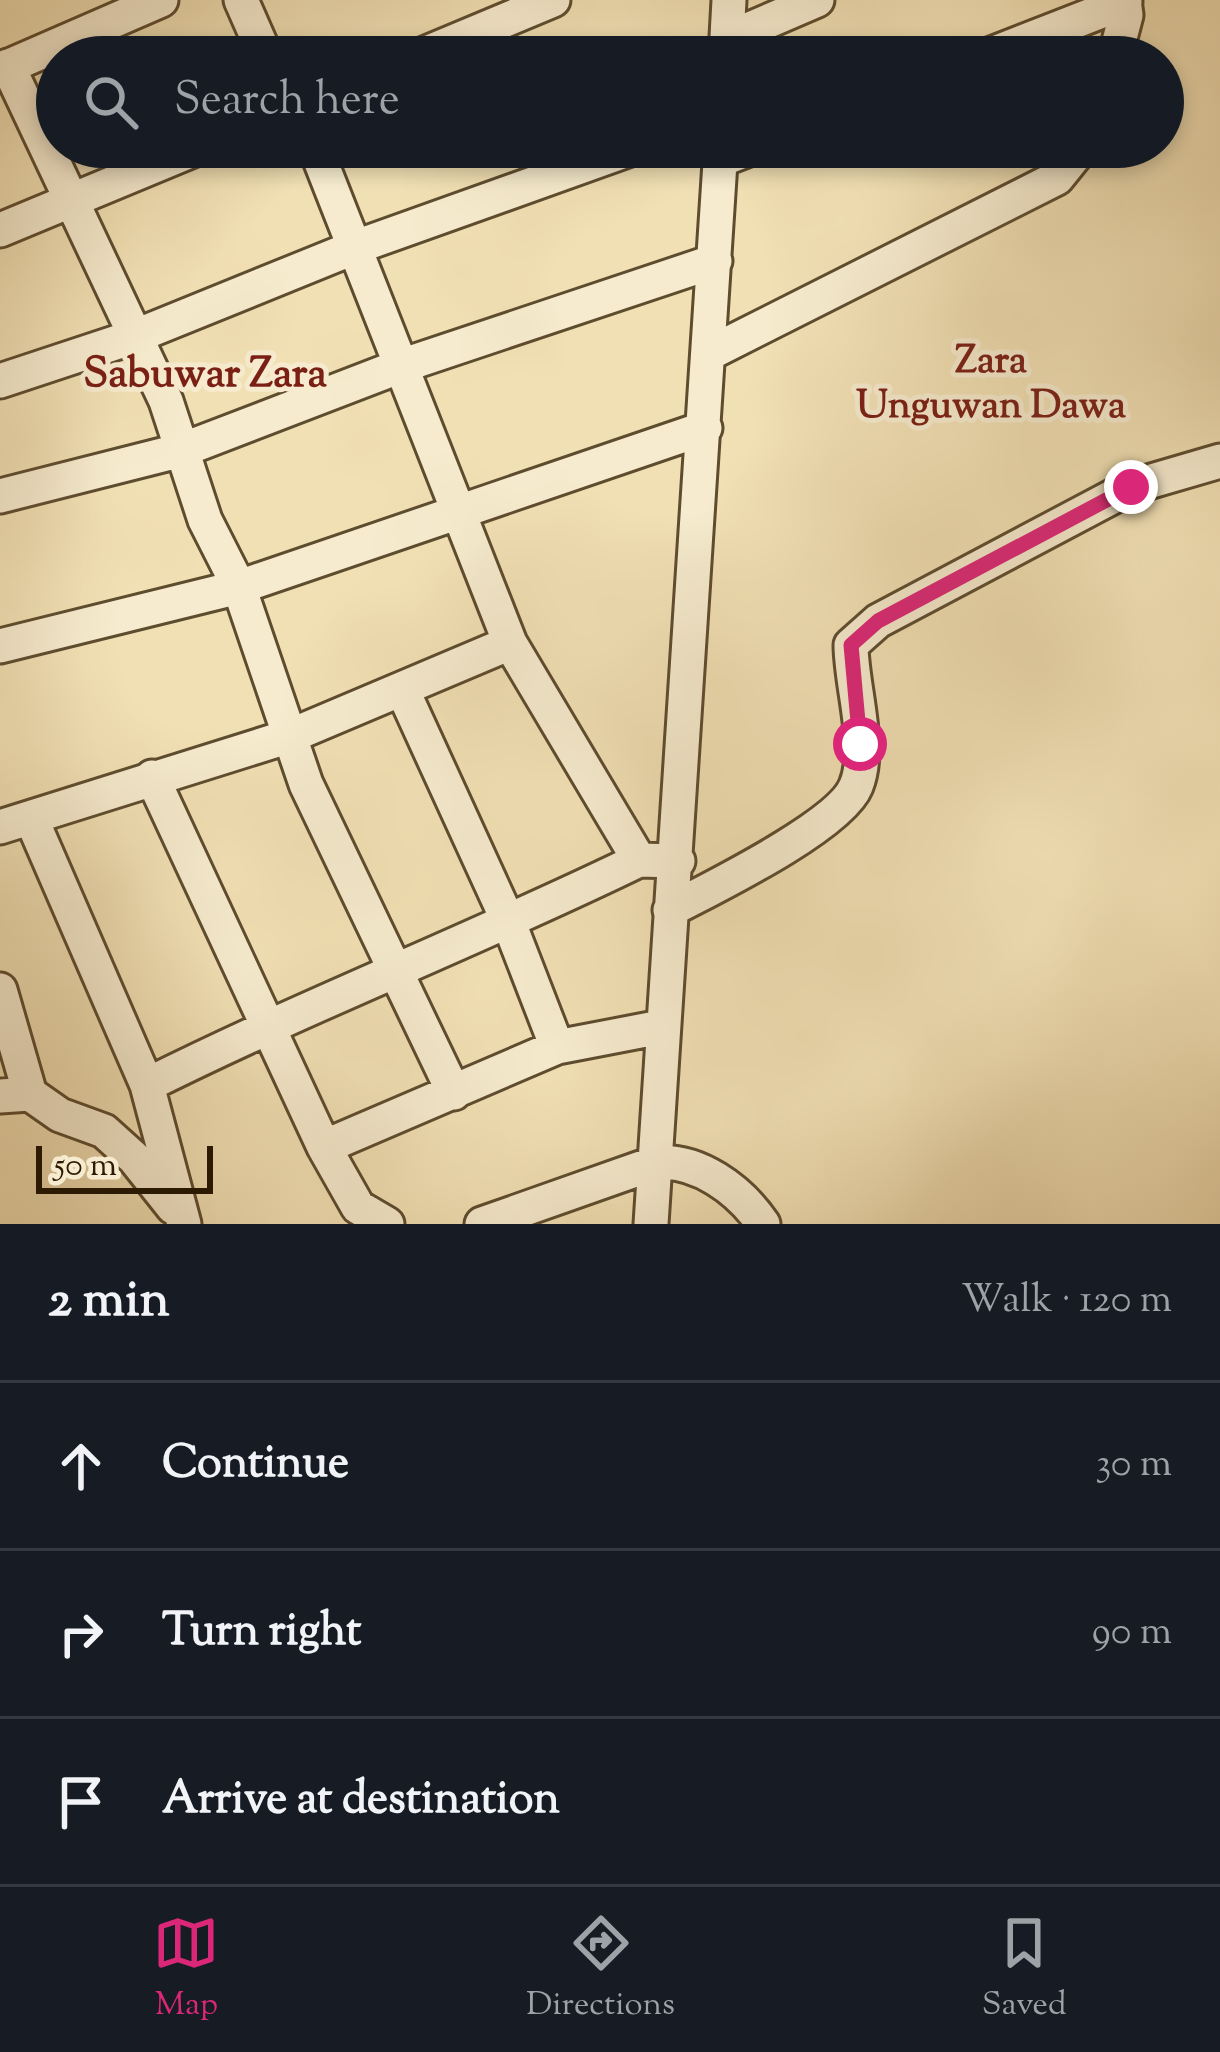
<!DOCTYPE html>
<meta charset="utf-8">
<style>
body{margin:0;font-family:"Sorts Mill Goudy",serif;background:#20242c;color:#f1f3f6}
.scale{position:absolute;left:36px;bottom:30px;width:177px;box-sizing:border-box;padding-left:12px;border:6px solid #2d1a03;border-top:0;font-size:33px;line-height:42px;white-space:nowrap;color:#2d1a03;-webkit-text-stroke:9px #f6ebce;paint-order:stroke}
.stop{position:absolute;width:36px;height:36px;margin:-27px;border:9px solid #db2777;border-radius:50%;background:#fff}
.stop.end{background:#db2777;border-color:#fff;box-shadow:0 3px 12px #0008}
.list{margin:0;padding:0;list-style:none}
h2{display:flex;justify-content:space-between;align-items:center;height:156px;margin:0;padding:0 48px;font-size:51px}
h2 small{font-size:39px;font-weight:400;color:#9ea1a6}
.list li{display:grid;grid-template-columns:78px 1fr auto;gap:36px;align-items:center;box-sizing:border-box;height:168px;padding:0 48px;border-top:3px solid #363941}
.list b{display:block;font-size:45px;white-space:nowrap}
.list em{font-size:39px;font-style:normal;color:#9ea1a6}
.icon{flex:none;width:66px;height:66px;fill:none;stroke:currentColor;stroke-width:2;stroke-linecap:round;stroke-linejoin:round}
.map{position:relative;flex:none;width:1220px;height:1224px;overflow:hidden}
.search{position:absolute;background:#171b24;box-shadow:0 6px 18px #0003;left:36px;right:36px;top:36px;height:132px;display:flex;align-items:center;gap:30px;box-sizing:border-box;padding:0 42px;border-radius:66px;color:#9ea1a6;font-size:45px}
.sheet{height:660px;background:#171b24}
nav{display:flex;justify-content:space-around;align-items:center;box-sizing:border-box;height:168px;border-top:3px solid #363941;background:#171b24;font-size:33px;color:#9ea1a6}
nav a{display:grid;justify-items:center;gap:6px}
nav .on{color:#db2777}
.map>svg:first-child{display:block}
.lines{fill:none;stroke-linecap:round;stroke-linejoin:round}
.minor-casing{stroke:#5e4c2f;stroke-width:39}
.minor{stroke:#f6ebce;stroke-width:33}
.route{stroke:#db2777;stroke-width:15}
.labels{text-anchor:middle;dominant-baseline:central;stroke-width:10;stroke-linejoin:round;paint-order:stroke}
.neighbourhood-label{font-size:39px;font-weight:bold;fill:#7a1f14;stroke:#f6ebce}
.quarter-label{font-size:42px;font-weight:bold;fill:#7a1f14;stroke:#f6ebce}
</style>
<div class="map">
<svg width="1220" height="1224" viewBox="0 0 1220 1224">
<rect width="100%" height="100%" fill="#f1e0b4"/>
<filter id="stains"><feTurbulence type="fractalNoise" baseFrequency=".00167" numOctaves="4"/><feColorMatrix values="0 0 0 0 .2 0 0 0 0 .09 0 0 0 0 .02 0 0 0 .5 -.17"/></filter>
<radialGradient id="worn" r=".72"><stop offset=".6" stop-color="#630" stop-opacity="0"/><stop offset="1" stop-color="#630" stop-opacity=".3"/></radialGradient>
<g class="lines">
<g class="minor-casing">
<path id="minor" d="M241 0 266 57
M727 39 817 0
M726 55 729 0
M417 57 553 0
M984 57 1125 2
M1115 57 1126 15 1124 0
M8 66 166 401 205 520 239 587 306 784 454 1093
M0 70 161 0
M315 147 510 643 639 860 678 861
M720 160 754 147
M0 230 200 147
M710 353 1057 178 1082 147
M0 381 136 336 353 248 636 147
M0 496 182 450 398 367 715 261
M0 646 239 587 705 428
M402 689 509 923 557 1047
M152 777 324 1147 358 1207 387 1224
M31 818 147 1085 184 1224
M0 827 290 736 510 643
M670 910C710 889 840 826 856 786 872 747 851 686 851 645L878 621 1131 487 1220 461
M0 990 30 1094
M147 1085C309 1004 477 939 639 860
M0 1096 30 1094 60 1115 104 1131 134 1158 173 1207
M324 1147 557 1047 661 1027
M482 1224 655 1163C697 1158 740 1190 763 1224
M651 1224 721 147"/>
</g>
<use href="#minor" class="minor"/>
</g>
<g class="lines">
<path class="route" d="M860 744 851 645 878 621 1131 487"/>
</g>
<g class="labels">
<g class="neighbourhood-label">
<text x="991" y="363">Zara<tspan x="991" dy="45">Unguwan Dawa</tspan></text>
</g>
<g class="quarter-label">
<text x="205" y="376">Sabuwar Zara</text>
</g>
</g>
<rect width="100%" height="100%" filter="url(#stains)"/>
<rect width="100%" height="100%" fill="url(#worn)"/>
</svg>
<div class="scale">50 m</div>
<div class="stop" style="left:860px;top:744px"></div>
<div class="stop end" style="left:1131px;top:487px"></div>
<div class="search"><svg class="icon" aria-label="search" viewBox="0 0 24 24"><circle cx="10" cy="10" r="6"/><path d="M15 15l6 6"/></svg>Search here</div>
</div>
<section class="sheet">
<h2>2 min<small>Walk · 120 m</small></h2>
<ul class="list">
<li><svg class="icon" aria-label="ahead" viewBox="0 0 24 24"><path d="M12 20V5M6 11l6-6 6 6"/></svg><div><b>Continue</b></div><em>30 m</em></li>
<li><svg class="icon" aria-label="right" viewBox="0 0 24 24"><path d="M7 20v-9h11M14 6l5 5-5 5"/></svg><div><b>Turn right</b></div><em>90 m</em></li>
<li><svg class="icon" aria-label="arrive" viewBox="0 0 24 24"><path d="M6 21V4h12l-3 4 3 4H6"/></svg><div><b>Arrive at destination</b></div></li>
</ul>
</section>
<nav>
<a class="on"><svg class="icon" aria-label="map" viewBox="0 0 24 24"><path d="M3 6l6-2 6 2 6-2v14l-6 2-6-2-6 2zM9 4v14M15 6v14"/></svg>Map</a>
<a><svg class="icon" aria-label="directions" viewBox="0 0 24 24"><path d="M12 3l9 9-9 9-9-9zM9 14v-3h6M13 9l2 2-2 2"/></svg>Directions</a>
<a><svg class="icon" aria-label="saved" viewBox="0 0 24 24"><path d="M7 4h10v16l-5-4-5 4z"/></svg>Saved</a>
</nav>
